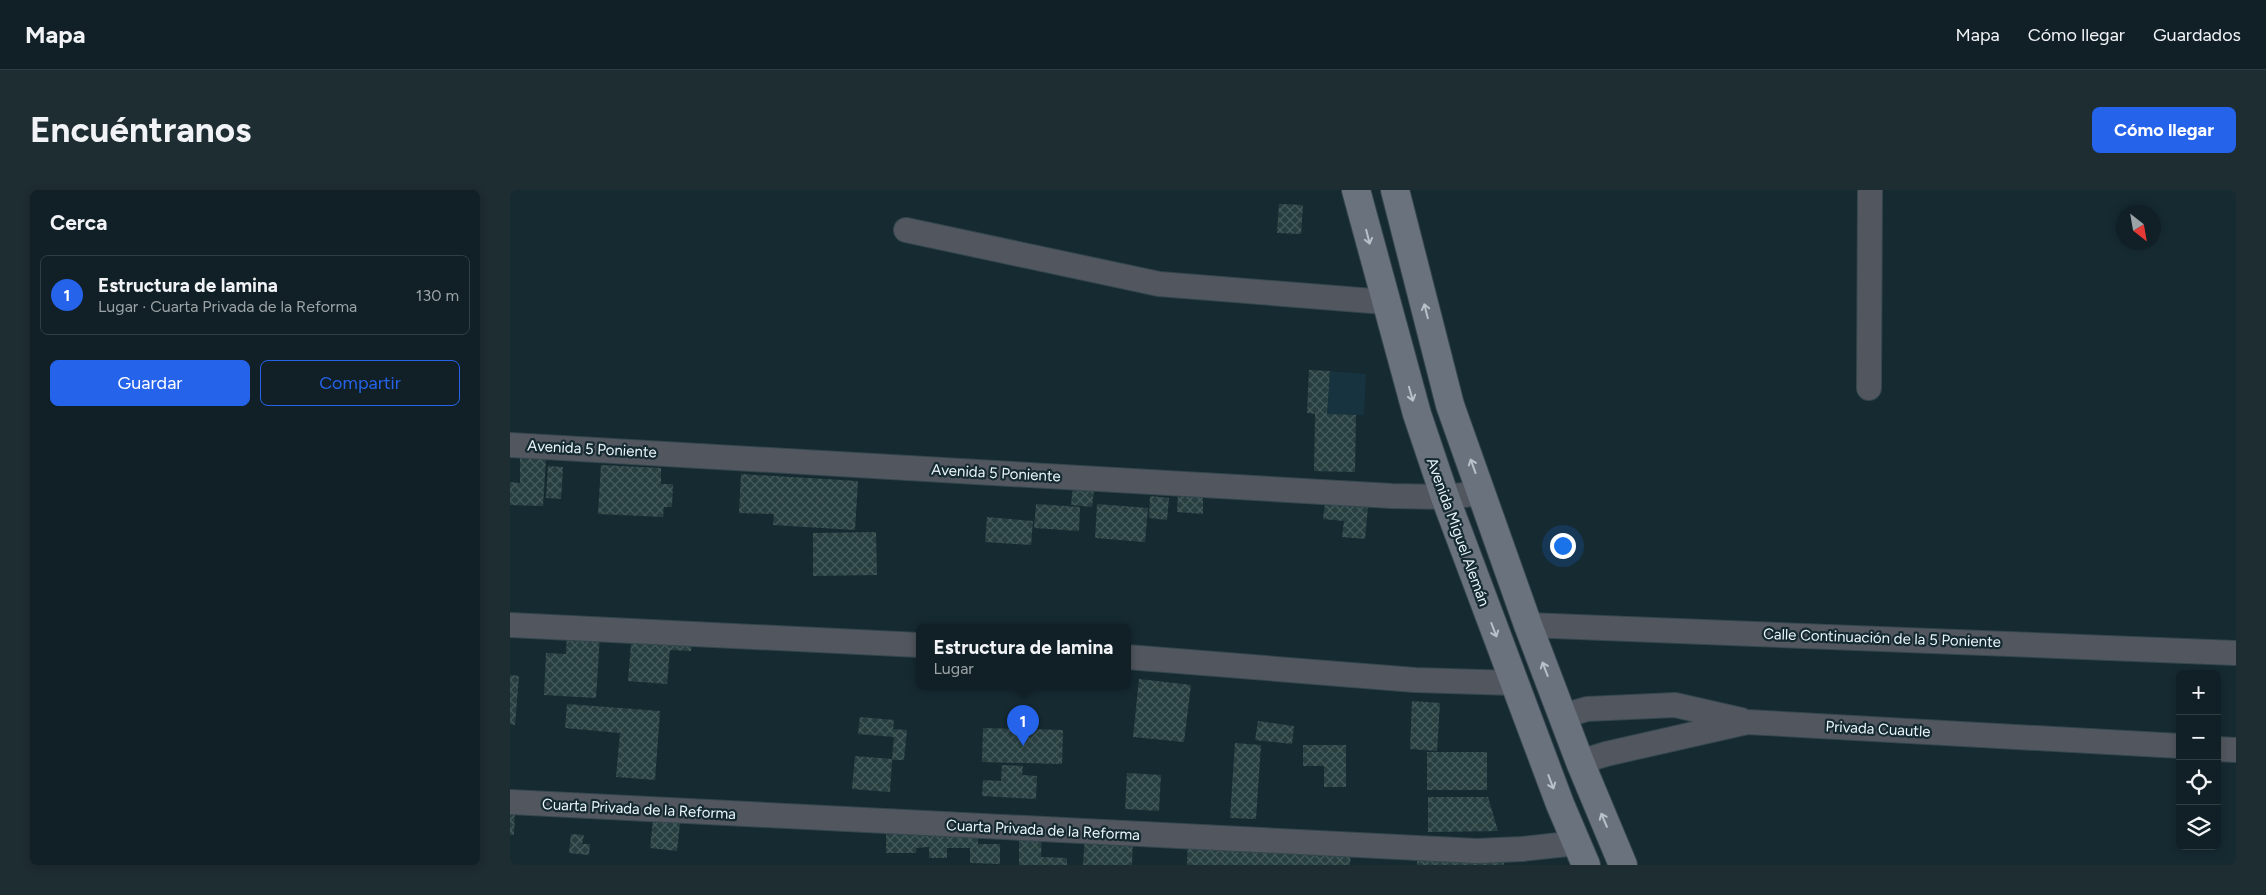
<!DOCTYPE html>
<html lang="es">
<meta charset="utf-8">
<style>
body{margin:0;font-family:Figtree,sans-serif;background:#1e2d32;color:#f1f3f6}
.controls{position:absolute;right:15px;bottom:15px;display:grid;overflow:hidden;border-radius:8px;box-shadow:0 2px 8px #0003}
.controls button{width:45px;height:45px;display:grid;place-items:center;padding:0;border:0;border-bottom:1px solid #303e43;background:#102026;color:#f1f3f6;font:25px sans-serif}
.compass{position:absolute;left:1606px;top:15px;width:45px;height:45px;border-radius:50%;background:#102026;box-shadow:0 2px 8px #0003;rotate:149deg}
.you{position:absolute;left:1052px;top:355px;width:18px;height:18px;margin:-12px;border:4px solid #fff;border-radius:50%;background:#1a73e8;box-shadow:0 0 0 8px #1a73e833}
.badge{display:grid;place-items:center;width:32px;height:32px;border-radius:50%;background:#2563eb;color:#fff;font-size:16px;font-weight:700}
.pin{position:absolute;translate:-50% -41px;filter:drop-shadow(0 1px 2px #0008)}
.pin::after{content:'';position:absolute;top:26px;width:18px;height:15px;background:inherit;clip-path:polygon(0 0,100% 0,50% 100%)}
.popup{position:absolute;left:406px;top:434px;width:215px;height:65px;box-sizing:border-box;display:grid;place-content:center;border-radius:8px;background:#102026;filter:drop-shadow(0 1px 4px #0005);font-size:16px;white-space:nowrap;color:#9ca3a7}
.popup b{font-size:19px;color:#f1f3f6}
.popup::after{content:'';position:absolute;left:50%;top:100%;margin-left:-10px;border:10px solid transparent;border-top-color:#102026}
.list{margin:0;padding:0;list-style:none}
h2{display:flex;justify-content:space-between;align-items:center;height:65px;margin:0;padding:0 20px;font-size:21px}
h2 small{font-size:16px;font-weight:400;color:#9ca3a7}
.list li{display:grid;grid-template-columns:32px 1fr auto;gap:15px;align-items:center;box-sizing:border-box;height:80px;margin:0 10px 10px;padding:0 10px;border:1px solid #303e43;border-radius:8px}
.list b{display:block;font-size:19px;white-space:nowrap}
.list p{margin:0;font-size:16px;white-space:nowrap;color:#9ca3a7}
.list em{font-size:16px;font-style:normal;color:#9ca3a7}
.actions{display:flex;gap:10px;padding:15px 20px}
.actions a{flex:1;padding:11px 0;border:1px solid #2563eb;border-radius:8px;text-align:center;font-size:18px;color:#2563eb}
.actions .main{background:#2563eb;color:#fff}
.icon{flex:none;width:28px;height:28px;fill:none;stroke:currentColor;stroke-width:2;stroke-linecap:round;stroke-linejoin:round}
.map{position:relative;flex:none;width:1726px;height:675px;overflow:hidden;border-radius:8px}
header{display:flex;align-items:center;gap:30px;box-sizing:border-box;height:70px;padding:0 25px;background:#102026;border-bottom:1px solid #303e43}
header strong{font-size:24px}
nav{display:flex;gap:28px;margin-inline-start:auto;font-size:18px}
.intro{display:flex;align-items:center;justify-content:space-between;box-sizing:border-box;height:120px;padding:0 30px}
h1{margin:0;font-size:35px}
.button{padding:12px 22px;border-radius:8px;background:#2563eb;color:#fff;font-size:18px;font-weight:700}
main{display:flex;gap:30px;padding:0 30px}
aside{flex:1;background:#102026;border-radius:8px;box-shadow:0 2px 8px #0003}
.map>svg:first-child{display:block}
.built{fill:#17333f}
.building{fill:url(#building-cross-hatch)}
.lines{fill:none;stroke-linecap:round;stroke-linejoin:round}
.minor-casing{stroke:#34464e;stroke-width:26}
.secondary-casing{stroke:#34464e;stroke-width:30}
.minor{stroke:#52575f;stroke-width:24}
.secondary{stroke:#6a727e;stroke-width:28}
.oneway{stroke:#b6c1c8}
.labels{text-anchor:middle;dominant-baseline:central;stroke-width:4.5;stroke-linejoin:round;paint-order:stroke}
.street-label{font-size:15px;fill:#e9f5fa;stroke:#162a32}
</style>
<header>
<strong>Mapa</strong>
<nav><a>Mapa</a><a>Cómo llegar</a><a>Guardados</a></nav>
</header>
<div class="intro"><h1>Encuéntranos</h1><a class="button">Cómo llegar</a></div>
<main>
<aside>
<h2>Cerca<small></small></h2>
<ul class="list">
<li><span class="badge">1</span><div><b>Estructura de lamina</b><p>Lugar · Cuarta Privada de la Reforma</p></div><em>130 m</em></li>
</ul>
<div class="actions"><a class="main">Guardar</a><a>Compartir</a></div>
</aside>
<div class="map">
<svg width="1726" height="675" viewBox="0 0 1726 675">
<defs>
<pattern id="building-cross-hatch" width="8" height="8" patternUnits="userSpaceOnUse" patternTransform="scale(1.25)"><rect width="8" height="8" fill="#273f40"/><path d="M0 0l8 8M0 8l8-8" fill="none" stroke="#465b5c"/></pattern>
</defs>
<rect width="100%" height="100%" fill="#162a32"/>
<path class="built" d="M820 181 856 184 854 225 817 224Z"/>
<path class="building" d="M769 14 793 15 791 44 767 43Z
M799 180 820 181 817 224 846 225 845 282 804 281 805 224 797 223Z
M10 267 36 269 33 316 0 315V292L10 293Z
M91 275 151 278V294H163L162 317H154L153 327 88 324Z
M38 276 53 277 51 309 36 308Z
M231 284 348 291 345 340 263 335 264 324 229 323Z
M563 297 584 299 582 317 561 315Z
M668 304 693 305V324L667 322Z
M640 306 659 308 657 330 639 328Z
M815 313 858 317 855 349 832 347 834 331 813 329Z
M526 314 570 317 569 341 524 338Z
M587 314 638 318 635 352 585 348Z
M477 327 523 331 521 355 475 352Z
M366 342 367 385 303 386V343Z
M122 442 182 447 181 461 160 460 157 494 118 491Z
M57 443 90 445 86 508 34 505 36 463 56 464Z
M0 485 9 486 5 535 0 534Z
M629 489 681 495 674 552 623 547Z
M902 511 930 513 927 561 900 559Z
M57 514 150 521 145 590 106 587 110 543 55 538Z
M350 527 384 530 383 539 397 540 394 570H382L380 602 342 599 345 566 382 569 384 547 348 544Z
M748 531 784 536 782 554 745 550Z
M473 538 553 540 552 574 472 572Z
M725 553 751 555 746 629 720 628Z
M793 555H836V597H814V576H793Z
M917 562H977V600H917Z
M492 575 513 576 512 585 527 586 526 609 472 606 473 590 491 591Z
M617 583 651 585 649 621 615 619Z
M918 607H978L988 641 918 642Z
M144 621 171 624 167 661 140 658Z
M0 622H5L4 645H0Z
M376 636 468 641V654H490V674L460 673V658H437V668H419V657L406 658V663H376Z
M509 642H532L531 667 557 668V675H509Z
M61 644 74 645 72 654H80L79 665 59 663Z
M575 645 623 647 622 675H573Z
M678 649 841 657 840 675H677Z
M994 664V675H907V665Z"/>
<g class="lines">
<g class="minor-casing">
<path id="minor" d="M396 40 649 94 875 112
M1359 198 1360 0
M0 255 882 306 935 307 972 303
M0 435 409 455
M1018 435 1726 463
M617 467 905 490 1004 493
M1053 526 1077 519 1165 515 1231 530
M1707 559 1726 560
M1070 572 1096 564 1237 532 1670 556
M0 612 967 661 1012 659 1067 653"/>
</g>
<g class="secondary-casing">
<path id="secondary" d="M846 0 907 224 935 307 1050 614 1076 675
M885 0 940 215 1018 435 1070 572 1113 675"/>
</g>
<use href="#minor" class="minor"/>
<use href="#secondary" class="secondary"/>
</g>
<defs><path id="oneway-shaft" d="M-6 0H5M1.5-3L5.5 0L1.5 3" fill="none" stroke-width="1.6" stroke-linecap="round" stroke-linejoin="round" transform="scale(1.25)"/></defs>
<g class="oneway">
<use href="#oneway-shaft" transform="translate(858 47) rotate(76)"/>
<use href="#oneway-shaft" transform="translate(916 121) rotate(-104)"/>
<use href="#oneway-shaft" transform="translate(901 204) rotate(74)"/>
<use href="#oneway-shaft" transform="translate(963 276) rotate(-110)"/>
<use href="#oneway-shaft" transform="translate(984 440) rotate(69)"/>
<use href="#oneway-shaft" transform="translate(1035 479) rotate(-111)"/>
<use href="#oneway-shaft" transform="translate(1041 592) rotate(69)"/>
<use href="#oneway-shaft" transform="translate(1094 630) rotate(-113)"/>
</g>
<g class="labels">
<g class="street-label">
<text transform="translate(82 259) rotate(3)">Avenida 5 Poniente</text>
<text transform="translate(486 283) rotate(3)">Avenida 5 Poniente</text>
<text transform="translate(948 342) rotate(70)">Avenida Miguel Alemán</text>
<text transform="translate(1372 448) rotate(2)">Calle Continuación de la 5 Poniente</text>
<text transform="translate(1368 539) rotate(3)">Privada Cuautle</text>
<text transform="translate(129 619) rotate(3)">Cuarta Privada de la Reforma</text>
<text transform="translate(533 640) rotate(3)">Cuarta Privada de la Reforma</text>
</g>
</g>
</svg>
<div class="controls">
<button>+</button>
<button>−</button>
<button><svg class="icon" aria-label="locate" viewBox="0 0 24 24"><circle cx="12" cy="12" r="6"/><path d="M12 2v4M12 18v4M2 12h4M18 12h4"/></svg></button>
<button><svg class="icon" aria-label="layers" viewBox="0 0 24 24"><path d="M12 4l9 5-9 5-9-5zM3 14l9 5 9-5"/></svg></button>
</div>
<svg class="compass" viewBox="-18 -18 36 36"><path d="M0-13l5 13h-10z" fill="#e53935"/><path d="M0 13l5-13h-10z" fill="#9ca3a7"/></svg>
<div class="you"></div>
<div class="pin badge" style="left:513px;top:556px">1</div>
<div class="popup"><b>Estructura de lamina</b>Lugar</div>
</div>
</main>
